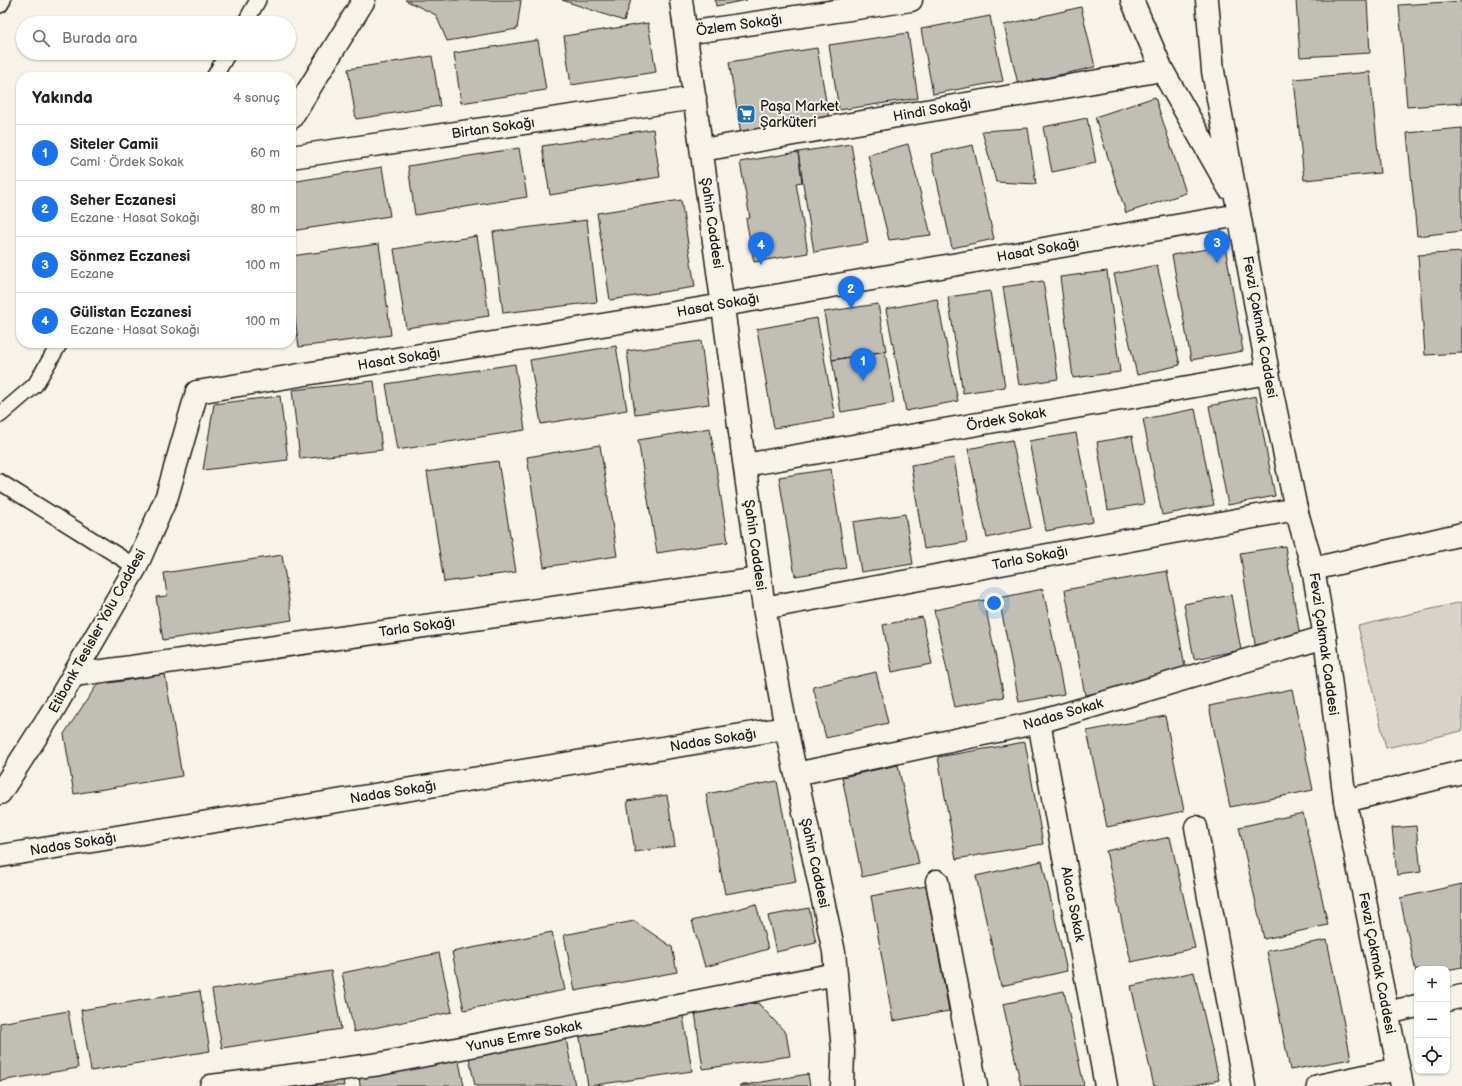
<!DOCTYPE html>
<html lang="tr">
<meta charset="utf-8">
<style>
body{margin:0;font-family:"Balsamiq Sans",sans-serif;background:#f2f2f2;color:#222}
.controls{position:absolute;right:12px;bottom:12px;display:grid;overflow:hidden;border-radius:8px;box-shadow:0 1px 3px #0004}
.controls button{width:36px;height:36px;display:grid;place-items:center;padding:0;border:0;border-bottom:1px solid #e0e0e0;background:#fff;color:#222;font:20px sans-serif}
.you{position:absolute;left:994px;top:603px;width:14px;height:14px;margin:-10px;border:3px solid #fff;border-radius:50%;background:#1a73e8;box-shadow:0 0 0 6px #1a73e833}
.badge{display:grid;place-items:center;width:26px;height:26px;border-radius:50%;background:#1a73e8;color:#fff;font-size:13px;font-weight:700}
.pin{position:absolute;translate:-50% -33px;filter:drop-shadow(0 1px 2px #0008)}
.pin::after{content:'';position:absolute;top:21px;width:14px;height:12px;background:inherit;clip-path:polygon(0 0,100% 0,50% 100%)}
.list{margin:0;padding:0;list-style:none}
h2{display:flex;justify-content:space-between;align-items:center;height:52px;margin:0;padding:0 16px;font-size:17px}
h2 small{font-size:13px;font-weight:400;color:#767676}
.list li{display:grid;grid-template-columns:26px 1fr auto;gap:12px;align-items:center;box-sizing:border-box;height:56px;padding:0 16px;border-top:1px solid #e0e0e0}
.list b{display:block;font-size:15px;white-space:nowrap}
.list p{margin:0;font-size:13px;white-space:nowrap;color:#767676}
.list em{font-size:13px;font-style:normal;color:#767676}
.icon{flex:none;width:22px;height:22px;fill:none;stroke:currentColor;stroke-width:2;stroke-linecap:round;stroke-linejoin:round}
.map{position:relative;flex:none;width:1462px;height:1086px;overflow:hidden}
.search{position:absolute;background:#fff;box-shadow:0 1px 3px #0004;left:16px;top:16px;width:280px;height:44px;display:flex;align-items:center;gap:10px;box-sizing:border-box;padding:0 14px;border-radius:22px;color:#767676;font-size:15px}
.panel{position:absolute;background:#fff;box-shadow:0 1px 3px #0004;left:16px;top:72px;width:280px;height:276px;border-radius:16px}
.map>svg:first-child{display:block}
.green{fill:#d7d3cb;stroke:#7a7874}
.building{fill:#c0beb5;stroke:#1c1c1c}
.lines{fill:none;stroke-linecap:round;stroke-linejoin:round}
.service-casing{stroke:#1c1c1c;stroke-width:18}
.minor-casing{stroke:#1c1c1c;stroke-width:25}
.tertiary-casing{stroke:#1c1c1c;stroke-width:25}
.primary-casing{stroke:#1c1c1c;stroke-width:25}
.service{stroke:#f7f3e8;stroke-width:15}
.minor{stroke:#f7f3e8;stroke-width:22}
.tertiary{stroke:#f7f3e8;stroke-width:22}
.primary{stroke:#f7f3e8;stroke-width:22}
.labels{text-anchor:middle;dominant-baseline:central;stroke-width:4;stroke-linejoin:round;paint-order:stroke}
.street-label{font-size:14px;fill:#1c1c1c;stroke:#f7f3e8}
.poi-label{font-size:14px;fill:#1c1c1c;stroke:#f7f3e8;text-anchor:start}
</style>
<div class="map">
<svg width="1462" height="1086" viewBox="0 0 1462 1086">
<rect width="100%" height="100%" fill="#f7f3e8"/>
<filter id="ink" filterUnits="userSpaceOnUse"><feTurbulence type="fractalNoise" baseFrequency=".025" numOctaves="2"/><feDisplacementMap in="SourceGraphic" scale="8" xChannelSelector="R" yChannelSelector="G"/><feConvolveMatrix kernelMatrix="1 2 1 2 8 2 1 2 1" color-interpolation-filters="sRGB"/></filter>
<g filter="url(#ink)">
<path class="green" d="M1462 602V731L1386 748 1358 626Z"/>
<path class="building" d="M405 0H521L517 29 447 41 436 15Z
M562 0H631L624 21Z
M715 0H747L716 6Z
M1296 0H1367L1370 53 1300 57Z
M1462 1V103L1407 107 1399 5Z
M1081 7 1095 67 1018 84 1004 25Z
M990 16 1003 81 933 94 921 29Z
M648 23 656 72 571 85 564 36Z
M908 33 918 98 839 110 829 45Z
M538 40 546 90 461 103 454 53Z
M817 48 829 119 741 134 729 62Z
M432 56 440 106 356 119 348 69Z
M1370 72 1380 173 1304 180 1294 79Z
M1155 97 1186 193 1126 213 1095 117Z
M1087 118 1096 163 1052 172 1043 127Z
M1028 128 1036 184 996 182 982 131Z
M1462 128V231L1417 236 1407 133Z
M653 129 660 177 550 195 542 146Z
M851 144 868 243 814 252 798 152Z
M908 144 931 235 889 240 868 155Z
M973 145 994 239 952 248 931 154Z
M519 148 527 197 415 215 408 166Z
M798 152 802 182 796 183 808 253 754 262 746 219 750 218 740 162Z
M382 167 390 216 291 231V182Z
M681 200 695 287 610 300 597 213Z
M587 220 597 302 503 313 493 232Z
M477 236 489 316 406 328 394 249Z
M379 244 391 335 299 347 291 291V256Z
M1225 246 1243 351 1191 360 1172 255Z
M1462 252V353L1425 355 1418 255Z
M1157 265 1180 365 1137 375 1114 274Z
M1107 271 1120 372 1073 378 1060 277Z
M1043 281 1058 379 1019 385 1003 287Z
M990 291 1005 387 963 393 948 297Z
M937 299 958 401 906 411 886 309Z
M878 304 886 351 832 360 824 312Z
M817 318 835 418 774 428 757 329Z
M701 341 709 404 635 414 627 351Z
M616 346 627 410 541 424 530 360Z
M885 351 894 403 841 412 832 360Z
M515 364 525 430 397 450 386 384Z
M374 381 382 450 300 459 292 390Z
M280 396 288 460 203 470 214 404Z
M1256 396 1275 496 1228 505 1209 406Z
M1195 409 1214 505 1162 515 1143 419Z
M710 428 728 542 657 553 638 440Z
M1076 433 1093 522 1046 531 1029 441Z
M1132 436 1144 504 1108 510 1097 442Z
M1012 440 1031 528 987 538 968 449Z
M600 445 617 556 544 567 527 457Z
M954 458 967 542 924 549 911 465Z
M498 461 516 572 444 582 427 472Z
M831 469 846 568 795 576 779 477Z
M905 514 913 564 861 572 853 522Z
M1285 546 1301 643 1256 650 1240 553Z
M282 555 292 620 163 640 156 597 167 596 164 573Z
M1167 571 1187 677 1085 695 1065 590Z
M1043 589 1064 694 1019 702 999 598Z
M1231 595 1241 650 1194 659 1184 604Z
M984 600 1004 697 955 707 934 610Z
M922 617 932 664 892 672 883 625Z
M876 672 888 723 826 738 813 687Z
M165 674 182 776 74 794 64 734 97 685Z
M1292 689 1313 790 1230 807 1209 706Z
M1165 716 1184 811 1107 827 1087 731Z
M1025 742 1043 844 956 859 938 757Z
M898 765 919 864 862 877 842 777Z
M777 781 796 882 725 894 706 794Z
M667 795 675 846 635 852 627 801Z
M1303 813 1328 925 1264 939 1239 827Z
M1416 826 1421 872 1397 875 1392 828Z
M1170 837 1195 948 1131 962 1106 851Z
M1042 861 1067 971 1001 986 976 876Z
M1462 884V967L1447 970 1417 969V977L1400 898Z
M926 886 949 1011 893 1021 871 896Z
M756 904 768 949 705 967 692 921Z
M809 908 816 943 776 952 768 916Z
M634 921 672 947 677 972 575 991 564 935Z
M552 932 565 990 464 1010 452 952Z
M1327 940 1351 1059 1290 1070 1267 951Z
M439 953 452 1012 354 1032 342 973Z
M331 971 341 1029 222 1048 212 990Z
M1194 972 1219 1080 1191 1086H1154L1131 986Z
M200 991 210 1051 91 1071 81 1010Z
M1064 991 1084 1086H1021L1003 1004Z
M758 1003 786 1033 790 1056 703 1069 695 1012Z
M68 1011 78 1068 0 1081V1023Z
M683 1016 692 1071 588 1086 579 1032Z
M566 1039 575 1086H475L469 1057Z
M458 1057 464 1086H360L359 1075Z
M808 1074 810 1086H739Z
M343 1079 344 1086H292Z"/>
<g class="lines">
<g class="service-casing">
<path id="service" d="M0 5 3 0
M245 23 258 0
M214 77 228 53
M0 415 35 385 60 343
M0 482 136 567"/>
</g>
<g class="minor-casing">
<path id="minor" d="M681 0 764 608 786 728 834 952 843 1051 842 1086
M686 33 911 0
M702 150 1162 70
M291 157 695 98
M197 392 723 305 1239 215
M745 465 1268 373
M1313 569 1462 534
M764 608 1296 509
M74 675 760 579
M1039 722 1106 1086
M796 774 1039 722 1325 637
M1345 801 1462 772
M1196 827 1244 1086
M0 856 786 728
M937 881 976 1086
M1447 1000 1462 996
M1387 1013 1417 1006
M211 1086 380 1064 836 974
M1318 1086 1398 1069"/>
</g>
<g class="tertiary-casing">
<path id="tertiary" d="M291 118 364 0
M0 793 52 712 136 567 167 496 197 392"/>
</g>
<g class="primary-casing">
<path id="primary" d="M1132 0 1162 70 1229 188
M1207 0 1213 71 1268 373 1296 509 1313 569 1325 637 1345 801 1402 1086"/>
</g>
<use href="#service" class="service"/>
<use href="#minor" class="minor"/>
<use href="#tertiary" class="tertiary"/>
<use href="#primary" class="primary"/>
</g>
</g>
<defs>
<g id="supermarket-square" transform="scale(1)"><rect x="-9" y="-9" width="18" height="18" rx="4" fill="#1f6fb2" stroke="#f7f3e8"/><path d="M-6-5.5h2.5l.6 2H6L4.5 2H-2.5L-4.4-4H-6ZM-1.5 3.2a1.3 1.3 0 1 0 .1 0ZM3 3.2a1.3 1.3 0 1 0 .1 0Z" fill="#fff"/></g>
</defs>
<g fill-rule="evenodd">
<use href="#supermarket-square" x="746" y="114"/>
</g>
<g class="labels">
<g class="street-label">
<text transform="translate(739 25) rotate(-8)">Özlem Sokağı</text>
<text transform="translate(932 110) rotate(-10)">Hindi Sokağı</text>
<text transform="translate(493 128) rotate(-8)">Birtan Sokağı</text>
<text transform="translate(712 223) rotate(82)">Şahin Caddesi</text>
<text transform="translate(1038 250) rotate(-10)">Hasat Sokağı</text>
<text transform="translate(718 305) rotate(-10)">Hasat Sokağı</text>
<text transform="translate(1260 327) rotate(80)">Fevzi Çakmak Caddesi</text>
<text transform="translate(399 359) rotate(-9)">Hasat Sokağı</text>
<text transform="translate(1006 419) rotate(-10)">Ördek Sokak</text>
<text transform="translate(755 545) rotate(82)">Şahin Caddesi</text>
<text transform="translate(1030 558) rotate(-11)">Tarla Sokağı</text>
<text transform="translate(417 627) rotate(-8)">Tarla Sokağı</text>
<text transform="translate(97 631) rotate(-61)">Etibank Tesisler Yolu Caddesi</text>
<text transform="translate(1324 644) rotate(82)">Fevzi Çakmak Caddesi</text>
<text transform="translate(1063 714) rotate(-16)">Nadas Sokak</text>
<text transform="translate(713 740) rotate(-9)">Nadas Sokağı</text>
<text transform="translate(393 792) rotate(-9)">Nadas Sokağı</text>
<text transform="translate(73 844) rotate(-9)">Nadas Sokağı</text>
<text transform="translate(815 863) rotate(78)">Şahin Caddesi</text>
<text transform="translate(1073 904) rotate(79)">Alaca Sokak</text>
<text transform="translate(1377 963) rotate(79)">Fevzi Çakmak Caddesi</text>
<text transform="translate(524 1036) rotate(-11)">Yunus Emre Sokak</text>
</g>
<g class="poi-label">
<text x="760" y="106">Paşa Market<tspan x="760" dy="16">Şarküteri</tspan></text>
</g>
</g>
</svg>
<div class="controls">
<button>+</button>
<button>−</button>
<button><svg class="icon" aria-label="locate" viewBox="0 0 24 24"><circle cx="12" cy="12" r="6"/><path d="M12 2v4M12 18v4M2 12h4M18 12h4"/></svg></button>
</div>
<div class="you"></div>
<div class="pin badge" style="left:863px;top:381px">1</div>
<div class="pin badge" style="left:851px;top:309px">2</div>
<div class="pin badge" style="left:1217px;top:263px">3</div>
<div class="pin badge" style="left:761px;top:265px">4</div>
<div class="search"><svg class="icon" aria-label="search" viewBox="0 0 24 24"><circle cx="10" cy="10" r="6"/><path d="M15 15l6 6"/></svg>Burada ara</div>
<section class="panel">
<h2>Yakında<small>4 sonuç</small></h2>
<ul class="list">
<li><span class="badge">1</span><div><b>Siteler Camii</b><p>Cami · Ördek Sokak</p></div><em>60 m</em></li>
<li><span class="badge">2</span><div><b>Seher Eczanesi</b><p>Eczane · Hasat Sokağı</p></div><em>80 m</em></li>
<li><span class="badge">3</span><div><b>Sönmez Eczanesi</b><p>Eczane</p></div><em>100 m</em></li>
<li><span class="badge">4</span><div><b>Gülistan Eczanesi</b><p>Eczane · Hasat Sokağı</p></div><em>100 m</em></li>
</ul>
</section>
</div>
